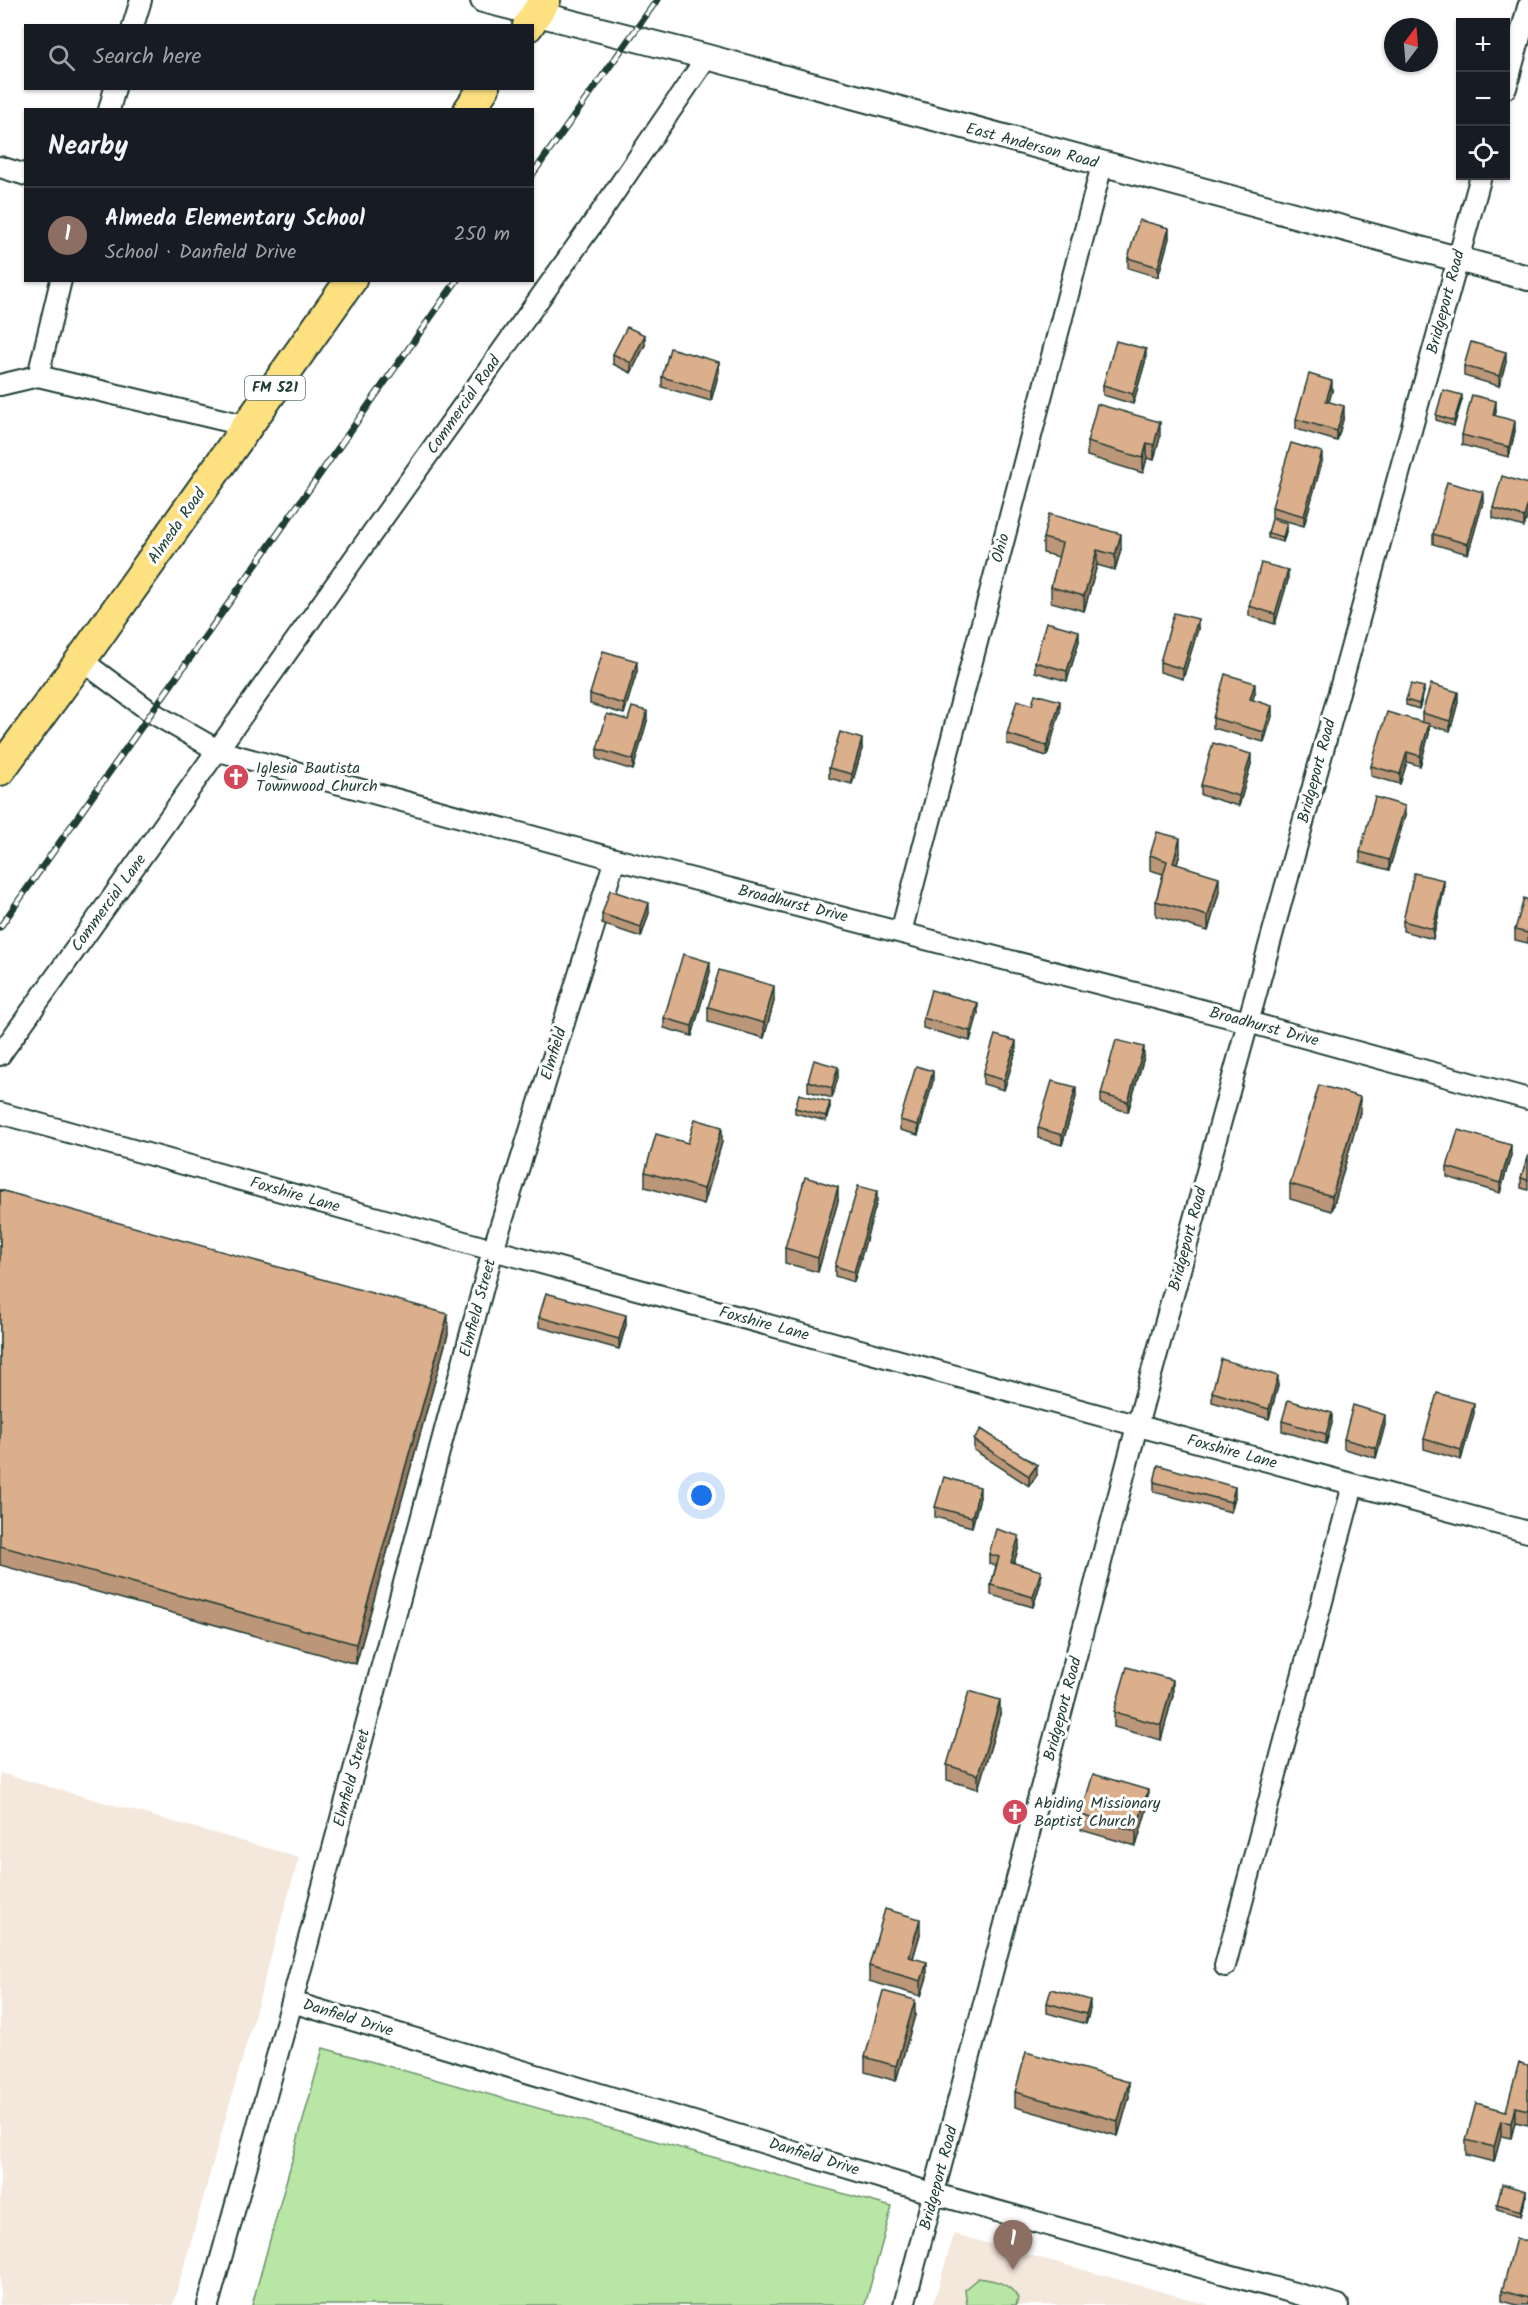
<!DOCTYPE html>
<meta charset="utf-8">
<style>
body{margin:0;font-family:Kalam,sans-serif;background:#242831;color:#f1f3f6}
.controls{position:absolute;right:18px;top:18px;display:grid;overflow:hidden;border-radius:0px;box-shadow:0 2px 4px #0004}
.controls button{width:54px;height:54px;display:grid;place-items:center;padding:0;border:0;border-bottom:2px solid #363941;background:#171b24;color:#f1f3f6;font:30px sans-serif}
.compass{position:absolute;left:1384px;top:18px;width:54px;height:54px;border-radius:50%;background:#171b24;box-shadow:0 2px 4px #0004;rotate:16deg}
.you{position:absolute;left:702px;top:1496px;width:21px;height:21px;margin:-15px;border:4px solid #fff;border-radius:50%;background:#1a73e8;box-shadow:0 0 0 9px #1a73e833}
.badge{display:grid;place-items:center;width:39px;height:39px;border-radius:50%;background:#1a73e8;color:#fff;font-size:20px;font-weight:700}
.pin{position:absolute;translate:-50% -50px;filter:drop-shadow(0 2px 3px #0008)}
.pin::after{content:'';position:absolute;top:32px;width:21px;height:18px;background:inherit;clip-path:polygon(0 0,100% 0,50% 100%)}
.list{margin:0;padding:0;list-style:none}
h2{display:flex;justify-content:space-between;align-items:center;height:78px;margin:0;padding:0 24px;font-size:26px}
h2 small{font-size:20px;font-weight:400;color:#9ea1a6}
.list li{display:grid;grid-template-columns:39px 1fr auto;gap:18px;align-items:center;box-sizing:border-box;height:96px;padding:0 24px;border-top:2px solid #363941}
.list b{display:block;font-size:22px;white-space:nowrap}
.list p{margin:0;font-size:20px;white-space:nowrap;color:#9ea1a6}
.list em{font-size:20px;font-style:normal;color:#9ea1a6}
.icon{flex:none;width:33px;height:33px;fill:none;stroke:currentColor;stroke-width:2;stroke-linecap:round;stroke-linejoin:round}
.map{position:relative;flex:none;width:1528px;height:2305px;overflow:hidden}
.search{position:absolute;background:#171b24;box-shadow:0 2px 4px #0004;left:24px;top:24px;width:510px;height:66px;display:flex;align-items:center;gap:15px;box-sizing:border-box;padding:0 21px;border-radius:0px;color:#9ea1a6;font-size:22px}
.panel{position:absolute;background:#171b24;box-shadow:0 2px 4px #0004;left:24px;top:108px;width:510px;height:174px;border-radius:0px}
.map>svg:first-child{display:block}
.built{fill:#f4e7dc}
.green{fill:#b8e6a5;stroke:#6c926c;stroke-width:1.5}
.lines{fill:none;stroke-linecap:round;stroke-linejoin:round}
.minor-casing{stroke:#1f3d34;stroke-width:24}
.tertiary-casing{stroke:#1f3d34;stroke-width:28}
.primary-casing{stroke:#1f3d34;stroke-width:34}
.minor{stroke:#fff;stroke-width:20}
.tertiary{stroke:#fff;stroke-width:24}
.primary{stroke:#fde080;stroke-width:30}
.rail-casing{stroke:#1f3d34;stroke-width:7}
.rail{stroke:#fff;stroke-width:4.5;stroke-dasharray:14;stroke-linecap:butt}
.wall{fill:#bc9678;stroke:#1f3d34;stroke-width:1.5}
.shaded-wall{fill:#997a62;stroke:#1f3d34;stroke-width:1.5}
.building{fill:#dbae8c;stroke:#1f3d34;stroke-width:1.5}
.labels{text-anchor:middle;dominant-baseline:central;stroke-width:6;stroke-linejoin:round;paint-order:stroke}
.shield{fill:#fff;stroke:#627771;stroke-width:1.5}
.shield-label{font-size:15px;font-weight:bold;fill:#1f3d34}
.street-label{font-size:16px;fill:#1f3d34;stroke:#fff}
.poi-label{font-size:16px;fill:#1f3d34;stroke:#fff;text-anchor:start}
</style>
<div class="map">
<svg width="1528" height="2305" viewBox="0 0 1528 2305">
<rect width="100%" height="100%" fill="#fff"/>
<filter id="ink" filterUnits="userSpaceOnUse"><feTurbulence type="fractalNoise" baseFrequency=".0167" numOctaves="2"/><feDisplacementMap in="SourceGraphic" scale="12" xChannelSelector="R" yChannelSelector="G"/><feConvolveMatrix kernelMatrix="1 2 1 2 8 2 1 2 1" color-interpolation-filters="sRGB"/></filter>
<g filter="url(#ink)">
<path class="built" d="M0 1773 299 1857 173 2305H0Z
M954 2234 1210 2305H933Z"/>
<path class="green" d="M323 2048 892 2207 865 2305H252Z
M978 2278C994 2280 1010 2283 1018 2298L1016 2305H967L965 2289Z"/>
<g class="lines">
<g class="minor-casing">
<path id="minor" d="M133 26 141 0
M1506 88 1528 7
M109 110 115 88
M0 167 26 175
M38 376 61 280
M0 385 38 376 248 426
M81 660 151 712 219 751 615 859 1248 1022 1528 1099
M901 932 1102 165
M0 1055 599 215 707 57
M0 1113 493 1250 1528 1532
M1225 1966 1353 1485
M292 2002 935 2194 1338 2305
M208 2305 292 2002 493 1250 615 859
M904 2305 1137 1426 1481 176"/>
</g>
<g class="tertiary-casing">
<path id="tertiary" d="M483 0 707 57 1528 278"/>
</g>
<g class="primary-casing">
<path id="primary" d="M528 26 545 0
M469 110 484 88
M0 770 81 660 351 280"/>
</g>
<use href="#minor" class="minor"/>
<use href="#tertiary" class="tertiary"/>
<use href="#primary" class="primary"/>
<g class="rail-casing">
<path id="rail" d="M532 175 657 0
M0 927 457 280"/>
</g>
<use href="#rail" class="rail"/>
</g>
<path class="wall" d="M1169 238 1158 277 1128 268V258Z
M645 345 631 373 613 364V354Z
M1146 359 1133 404 1103 395V385Z
M1506 362 1499 386 1464 376V366Z
M719 372 711 401 662 387V377Z
M1332 391 1329 402 1344 416 1337 441 1296 429V419Z
M1462 400 1454 426 1436 420V415Z
M1496 411 1495 416 1515 431 1509 457 1462 445V435Z
M1160 437 1154 460 1147 458 1143 473 1087 456V442Z
M1322 462 1304 526 1272 517V507Z
M1528 484V514L1524 527 1493 518V508Z
M1483 502 1468 554 1433 544V534Z
M1287 528 1283 542 1268 538V533Z
M1043 538 1121 549 1115 570 1097 565 1084 611 1051 602V587L1059 557 1043 553Z
M1288 580 1275 624 1249 616V606Z
M1198 629 1183 679 1160 672V662Z
M1079 641 1067 681 1035 672V662Z
M637 671 624 714 590 704V694Z
M1424 692 1419 709 1406 705V700Z
M1255 693 1252 700 1272 716 1264 742 1213 728V718Z
M1458 702 1450 731 1429 725V734L1420 766 1407 762 1400 784 1371 776V766L1422 722V713Z
M1032 705 1060 711 1047 756 1007 744V734Z
M628 720 647 721 633 770 597 759V749Z
M862 749 852 784 829 778V768Z
M1251 764 1239 806 1201 795V785Z
M1405 816 1389 870 1360 862V852Z
M1180 853 1177 864 1219 892 1208 931 1156 916V901L1163 874 1150 870V855Z
M1444 890 1433 939 1403 931V921Z
M1528 900V943L1515 940V930Z
M649 913 641 937 602 924V914Z
M710 972 692 1036 664 1028V1018Z
M774 1001 764 1038 708 1022V1007Z
M978 1013 970 1041 923 1028V1018Z
M1016 1051 1004 1090 983 1084V1074Z
M1144 1057 1128 1112 1101 1104V1094Z
M838 1077 832 1098 808 1091V1081Z
M933 1081 918 1135 900 1130V1120Z
M1076 1097 1062 1145 1038 1138V1128Z
M830 1107 826 1121 795 1113V1108Z
M1360 1112 1332 1211 1290 1199V1184Z
M722 1142 704 1204 645 1187V1172L688 1143Z
M1511 1155 1500 1193 1447 1177V1167Z
M1528 1155V1190L1521 1188V1178Z
M0 1190 448 1334 356 1664 0 1565Z
M838 1201 818 1272 785 1263V1248Z
M877 1201 854 1282 835 1276V1266Z
M539 1317 626 1325 619 1349 539 1327Z
M1278 1386 1269 1419 1212 1402V1392Z
M1474 1413 1461 1460 1424 1449V1439Z
M1282 1421 1332 1423 1326 1444 1282 1431Z
M1385 1425 1376 1458 1344 1449V1439Z
M974 1440 1037 1475 1029 1486 974 1450Z
M1154 1482 1235 1497 1231 1512 1154 1492Z
M980 1497 972 1527 935 1517V1507Z
M1019 1546 1014 1563 1041 1581 1033 1607 991 1595V1585L996 1566 989 1564V1554Z
M1173 1695 1161 1740 1114 1727V1712Z
M1000 1715 978 1789 947 1780V1765Z
M1148 1805 1136 1846 1081 1830V1815Z
M920 1934 913 1958 927 1977 921 1996 869 1981V1966Z
M1047 2003 1090 2009 1086 2024 1047 2013Z
M915 2015 896 2081 865 2072V2057Z
M1528 2065V2125L1515 2122 1511 2138 1501 2136 1494 2162 1466 2155V2140L1506 2111Z
M1015 2092 1129 2097 1118 2136 1015 2107Z
M1526 2196 1521 2216 1497 2209V2204Z
M1528 2242V2305H1517L1502 2301V2291Z"/>
<path class="shaded-wall" d="M1169 228V238L1158 277V267Z
M645 335V345L631 373V363Z
M1146 349V359L1133 404V394Z
M1506 352V362L1499 386V376Z
M719 362V372L711 401V391Z
M1332 381V391L1326 411V401Z
M1462 395V400L1454 426V421Z
M1496 401V411L1493 425V415Z
M1344 406V416L1337 441V431Z
M1515 421V431L1509 457V447Z
M1160 422V437L1154 460V445Z
M1147 443V458L1143 473V458Z
M1322 452V462L1304 526V516Z
M1483 492V502L1468 554V544Z
M1528 504V514L1524 527V517Z
M1287 523V528L1283 542V537Z
M1121 534V549L1115 570V555Z
M1097 550V565L1084 611V596Z
M1288 570V580L1275 624V614Z
M1198 619V629L1183 679V669Z
M1079 631V641L1067 681V671Z
M637 661V671L624 714V704Z
M1255 683V693L1250 709V699Z
M1424 687V692L1419 709V704Z
M1458 692V702L1450 731V721Z
M1060 701V711L1047 756V746Z
M1272 706V716L1264 742V732Z
M647 711V721L633 770V760Z
M1429 724V734L1420 766V756Z
M862 739V749L852 784V774Z
M1407 752V762L1400 784V774Z
M1251 754V764L1239 806V796Z
M1405 806V816L1389 870V860Z
M1180 838V853L1173 878V863Z
M1219 877V892L1208 931V916Z
M1444 880V890L1433 939V929Z
M649 903V913L641 937V927Z
M710 962V972L692 1036V1026Z
M774 986V1001L764 1038V1023Z
M978 1003V1013L970 1041V1031Z
M1016 1041V1051L1004 1090V1080Z
M1144 1047V1057L1128 1112V1102Z
M838 1067V1077L832 1098V1088Z
M933 1071V1081L918 1135V1125Z
M1076 1087V1097L1062 1145V1135Z
M1360 1097V1112L1332 1211V1196Z
M830 1102V1107L826 1121V1116Z
M722 1127V1142L704 1204V1189Z
M1511 1145V1155L1500 1193V1183Z
M838 1187V1201L818 1272V1258Z
M877 1191V1201L854 1282V1272Z
M448 1314V1334L356 1664V1644Z
M626 1315V1325L619 1349V1339Z
M1278 1376V1386L1269 1419V1409Z
M1474 1403V1413L1461 1460V1450Z
M1332 1413V1423L1326 1444V1434Z
M1385 1415V1425L1376 1458V1448Z
M1037 1465V1475L1029 1486V1476Z
M980 1487V1497L972 1527V1517Z
M1235 1487V1497L1231 1512V1502Z
M1019 1536V1546L1011 1572V1562Z
M1041 1571V1581L1033 1607V1597Z
M1173 1680V1695L1161 1740V1725Z
M1000 1700V1715L978 1789V1775Z
M1148 1790V1805L1136 1846V1831Z
M920 1919V1934L909 1972V1957Z
M927 1962V1977L921 1996V1981Z
M915 2000V2015L896 2081V2066Z
M1090 2000V2009L1086 2024V2014Z
M1129 2082V2097L1118 2136V2121Z
M1515 2107V2122L1511 2138V2123Z
M1501 2121V2136L1494 2162V2147Z
M1526 2191V2196L1521 2216V2211Z"/>
<path class="building" d="M1139 220 1169 228 1158 267 1128 258Z
M627 327 645 335 631 363 613 354Z
M1116 341 1146 349 1133 394 1103 385Z
M1471 342 1506 352 1499 376 1464 366Z
M670 348 719 362 711 391 662 377Z
M1309 374 1332 381 1326 401 1344 406 1337 431 1296 419Z
M1443 390 1462 395 1454 421 1436 415Z
M1472 395 1496 401 1493 415 1515 421 1509 447 1462 435Z
M1097 404 1160 422 1154 445 1147 443 1143 458 1087 442Z
M1291 443 1322 452 1304 516 1272 507Z
M1502 476 1528 484V504L1524 517 1493 508Z
M1447 482 1483 492 1468 544 1433 534Z
M1049 514 1121 534 1115 555 1097 550 1084 596 1051 587 1062 543 1043 538Z
M1272 519 1287 523 1283 537 1268 533Z
M1261 563 1288 570 1275 614 1249 606Z
M1174 613 1198 619 1183 669 1160 662Z
M1046 622 1079 631 1067 671 1035 662Z
M603 651 637 661 624 704 590 694Z
M1225 674 1255 683 1250 699 1272 706 1264 732 1213 718Z
M1411 684 1424 687 1419 704 1406 700Z
M1431 684 1458 692 1450 721 1422 713Z
M1035 694 1060 701 1047 746 1007 734 1017 700 1032 705Z
M632 707 647 711 633 760 597 749 607 714 628 720Z
M1387 712 1429 724 1420 756 1407 752 1400 774 1371 766Z
M840 732 862 739 852 774 829 768Z
M1213 743 1251 754 1239 796 1201 785Z
M1375 797 1405 806 1389 860 1360 852Z
M1157 832 1180 838 1173 863 1219 877 1208 916 1156 901 1167 861 1150 855Z
M1414 873 1444 880 1433 929 1403 921Z
M610 890 649 903 641 927 602 914Z
M1524 898 1528 900V933L1515 930Z
M683 954 710 962 692 1026 664 1018Z
M719 970 774 986 764 1023 708 1007Z
M931 990 978 1003 970 1031 923 1018Z
M995 1035 1016 1041 1004 1080 983 1074Z
M1116 1040 1144 1047 1128 1102 1101 1094Z
M814 1060 838 1067 832 1088 808 1081Z
M916 1066 933 1071 918 1125 900 1120Z
M1052 1081 1076 1087 1062 1135 1038 1128Z
M1319 1085 1360 1097 1332 1196 1290 1184Z
M799 1094 830 1102 826 1116 795 1108Z
M695 1119 722 1127 704 1189 645 1172 656 1134 688 1143Z
M1458 1130 1511 1145 1500 1183 1447 1167Z
M1528 1155V1180L1521 1178Z
M805 1177 838 1187 818 1258 785 1248Z
M858 1186 877 1191 854 1272 835 1266Z
M0 1190 448 1314 356 1644 0 1546Z
M546 1293 626 1315 619 1339 539 1317Z
M1221 1359 1278 1376 1269 1409 1212 1392Z
M1437 1393 1474 1403 1461 1450 1424 1439Z
M1288 1400 1332 1413 1326 1434 1282 1421Z
M1353 1405 1385 1415 1376 1448 1344 1439Z
M981 1429 1037 1465 1029 1476 974 1440Z
M1158 1465 1235 1487 1231 1502 1154 1482Z
M944 1477 980 1487 972 1517 935 1507Z
M996 1529 1019 1536 1011 1562 1041 1571 1033 1597 991 1585 999 1557 989 1554Z
M1127 1667 1173 1680 1161 1725 1114 1712Z
M969 1691 1000 1700 978 1775 947 1765Z
M1093 1774 1148 1790 1136 1831 1081 1815Z
M885 1909 920 1919 909 1957 927 1962 921 1981 869 1966Z
M1051 1989 1090 2000 1086 2014 1047 2003Z
M883 1991 915 2000 896 2066 865 2057Z
M1026 2052 1129 2082 1118 2121 1015 2092Z
M1519 2062 1528 2065V2110L1515 2107 1511 2123 1501 2121 1494 2147 1466 2140 1476 2103 1506 2111Z
M1502 2184 1526 2191 1521 2211 1497 2204Z
M1516 2238 1528 2242V2298L1502 2291Z"/>
</g>
<defs>
<g id="church-disc" transform="scale(1.35)"><circle r="9.5" fill="#d1495b" stroke="#fff"/><path d="M-1.2-6h2.4v3.5h3.3v2.4h-3.3V6h-2.4V-.1h-3.3v-2.4h3.3Z" fill="#fff"/></g>
</defs>
<g fill-rule="evenodd">
<use href="#church-disc" x="236" y="777"/>
<use href="#church-disc" x="1015" y="1812"/>
</g>
<g class="labels">
<rect class="shield" x="245" y="376" width="60" height="24" rx="4.5"/>
<g class="shield-label">
<text x="275" y="388">FM 521</text>
</g>
<g class="street-label">
<text transform="translate(1032 146) rotate(15)">East Anderson Road</text>
<text transform="translate(1446 302) rotate(-75)">Bridgeport Road</text>
<text transform="translate(464 405) rotate(-55)">Commercial Road</text>
<text transform="translate(177 526) rotate(-55)">Almeda Road</text>
<text transform="translate(1001 548) rotate(-75)">Ohio</text>
<text transform="translate(1317 771) rotate(-75)">Bridgeport Road</text>
<text transform="translate(109 903) rotate(-54)">Commercial Lane</text>
<text transform="translate(793 904) rotate(14)">Broadhurst Drive</text>
<text transform="translate(1264 1027) rotate(15)">Broadhurst Drive</text>
<text transform="translate(554 1054) rotate(-73)">Elmfield</text>
<text transform="translate(295 1195) rotate(16)">Foxshire Lane</text>
<text transform="translate(1188 1239) rotate(-75)">Bridgeport Road</text>
<text transform="translate(478 1308) rotate(-75)">Elmfield Street</text>
<text transform="translate(764 1324) rotate(15)">Foxshire Lane</text>
<text transform="translate(1232 1452) rotate(15)">Foxshire Lane</text>
<text transform="translate(1063 1709) rotate(-75)">Bridgeport Road</text>
<text transform="translate(352 1778) rotate(-75)">Elmfield Street</text>
<text transform="translate(348 2018) rotate(17)">Danfield Drive</text>
<text transform="translate(814 2157) rotate(17)">Danfield Drive</text>
<text transform="translate(939 2178) rotate(-75)">Bridgeport Road</text>
</g>
<g class="poi-label">
<text x="256" y="768">Iglesia Bautista<tspan x="256" dy="18">Townwood Church</tspan></text>
<text x="1034" y="1803">Abiding Missionary<tspan x="1034" dy="18">Baptist Church</tspan></text>
</g>
</g>
</svg>
<div class="controls">
<button>+</button>
<button>−</button>
<button><svg class="icon" aria-label="locate" viewBox="0 0 24 24"><circle cx="12" cy="12" r="6"/><path d="M12 2v4M12 18v4M2 12h4M18 12h4"/></svg></button>
</div>
<svg class="compass" viewBox="-18 -18 36 36"><path d="M0-13l5 13h-10z" fill="#e53935"/><path d="M0 13l5-13h-10z" fill="#9ea1a6"/></svg>
<div class="you"></div>
<div class="pin badge" style="left:1013px;top:2270px;background:#8d6e63">1</div>
<div class="search"><svg class="icon" aria-label="search" viewBox="0 0 24 24"><circle cx="10" cy="10" r="6"/><path d="M15 15l6 6"/></svg>Search here</div>
<section class="panel">
<h2>Nearby<small></small></h2>
<ul class="list">
<li><span class="badge" style="background:#8d6e63">1</span><div><b>Almeda Elementary School</b><p>School · Danfield Drive</p></div><em>250 m</em></li>
</ul>
</section>
</div>
